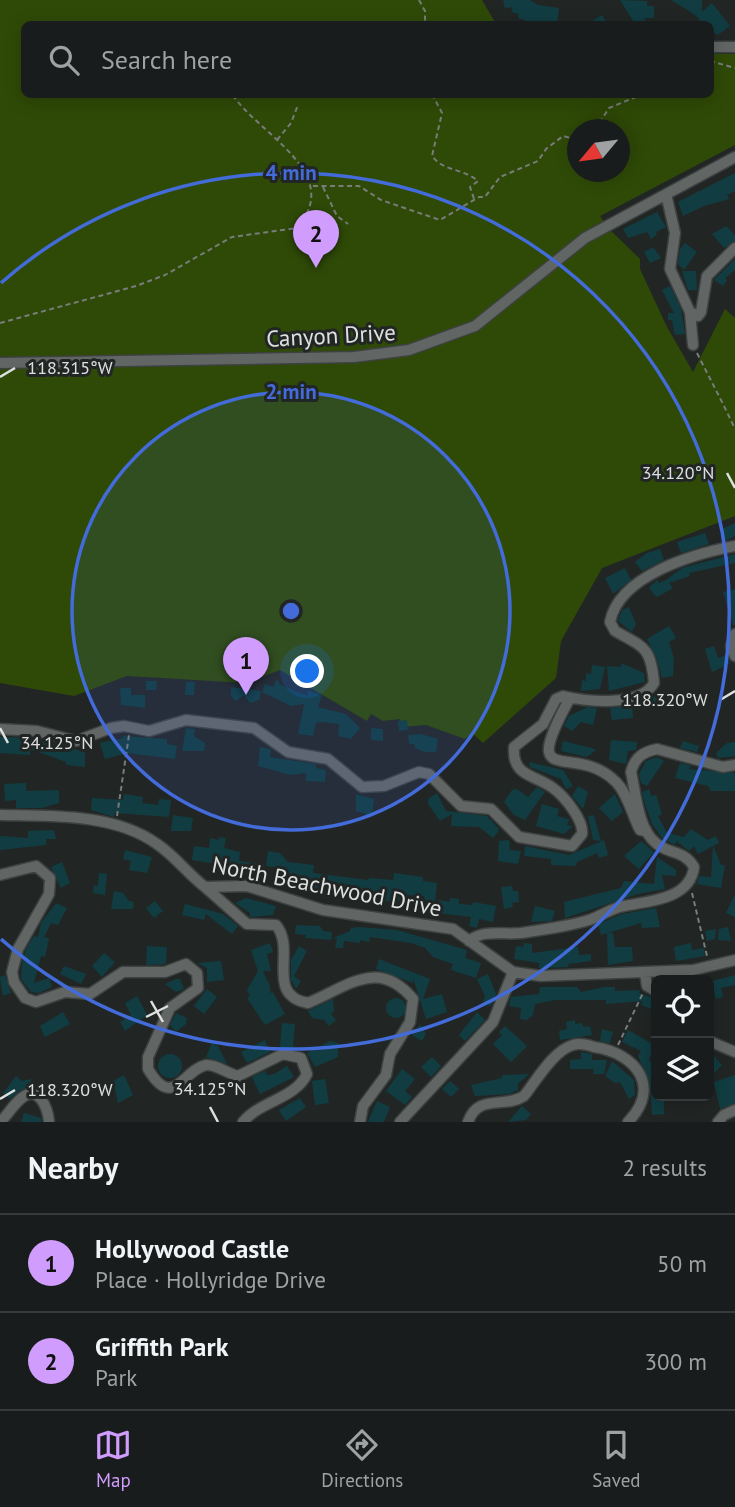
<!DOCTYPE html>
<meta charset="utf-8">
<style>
body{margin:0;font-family:"PT Sans",sans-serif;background:#222525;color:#f1f3f6}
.controls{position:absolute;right:21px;bottom:21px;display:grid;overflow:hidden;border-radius:10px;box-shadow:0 4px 18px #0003}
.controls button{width:63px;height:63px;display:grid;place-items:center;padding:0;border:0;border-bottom:2px solid #373a3b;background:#191c1c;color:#f1f3f6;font:35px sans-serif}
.compass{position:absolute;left:567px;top:119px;width:63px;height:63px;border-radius:50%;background:#191c1c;box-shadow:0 4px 18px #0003;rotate:241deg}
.you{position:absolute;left:308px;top:672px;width:24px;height:24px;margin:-18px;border:5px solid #fff;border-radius:50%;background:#1a73e8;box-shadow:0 0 0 10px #1a73e833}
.badge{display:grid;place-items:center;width:46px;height:46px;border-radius:50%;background:#d09dfe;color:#111;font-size:23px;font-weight:700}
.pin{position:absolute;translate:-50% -58px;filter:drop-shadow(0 2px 4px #0008)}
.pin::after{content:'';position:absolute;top:37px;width:24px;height:21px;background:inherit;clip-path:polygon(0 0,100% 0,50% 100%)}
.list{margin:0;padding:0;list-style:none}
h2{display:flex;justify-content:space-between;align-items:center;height:91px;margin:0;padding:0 28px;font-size:30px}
h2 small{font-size:23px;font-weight:400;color:#9fa1a3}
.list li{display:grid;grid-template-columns:46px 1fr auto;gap:21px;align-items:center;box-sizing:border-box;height:98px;padding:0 28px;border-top:2px solid #373a3b}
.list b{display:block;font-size:26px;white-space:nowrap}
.list p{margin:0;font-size:23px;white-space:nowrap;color:#9fa1a3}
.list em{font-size:23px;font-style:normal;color:#9fa1a3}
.icon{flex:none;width:38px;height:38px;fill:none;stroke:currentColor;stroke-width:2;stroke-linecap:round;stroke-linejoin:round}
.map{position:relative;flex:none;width:735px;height:1122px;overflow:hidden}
.search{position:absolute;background:#191c1c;box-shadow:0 4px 18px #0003;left:21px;right:21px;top:21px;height:77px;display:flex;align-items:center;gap:18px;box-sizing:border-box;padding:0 24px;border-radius:10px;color:#9fa1a3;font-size:26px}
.sheet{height:287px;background:#191c1c}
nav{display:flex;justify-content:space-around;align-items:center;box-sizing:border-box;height:98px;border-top:2px solid #373a3b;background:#191c1c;font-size:19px;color:#9fa1a3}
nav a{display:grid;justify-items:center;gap:4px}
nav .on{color:#d09dfe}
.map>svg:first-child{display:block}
.green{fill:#2f4a07;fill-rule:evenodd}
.building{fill:#113d42}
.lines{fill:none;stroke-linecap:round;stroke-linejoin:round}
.minor-casing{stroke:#3d4140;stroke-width:13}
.path{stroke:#787c7b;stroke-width:2;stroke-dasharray:5 3.5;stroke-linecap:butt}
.minor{stroke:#616665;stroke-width:10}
.ticks{fill:none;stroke:#dde0df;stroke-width:2.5}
.ring{fill:none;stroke:#436bd9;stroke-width:3.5}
.labels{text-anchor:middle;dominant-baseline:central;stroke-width:6;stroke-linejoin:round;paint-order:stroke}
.street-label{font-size:23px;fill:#dde0df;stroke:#212625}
.ticks-label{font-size:18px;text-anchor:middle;fill:#dde0df;stroke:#212625;stroke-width:6;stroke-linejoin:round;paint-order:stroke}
.centre{fill:#436bd9;stroke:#212625;stroke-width:3.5}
.ring-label{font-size:21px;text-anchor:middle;font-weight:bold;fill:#436bd9;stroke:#212625;stroke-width:6;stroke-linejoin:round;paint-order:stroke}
</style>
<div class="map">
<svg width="735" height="1122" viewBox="0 0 735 1122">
<rect width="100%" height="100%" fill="#212625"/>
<path class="green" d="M0 0H482L496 24H24V94H710L711 54H735V145L600 216 607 227 640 259V269L667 327 693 372 725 309 735 318V516L602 568 561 641 556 678 483 743 472 733 465 739 426 725 401 727 400 719 383 721 371 714 367 721 280 670 246 683 127 676 74 696 0 683ZM578 130H620V172H578Z"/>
<path class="building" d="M503 0H530L538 5 559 8 557 24 534 23 518 18 519 14 511 12 513 7 505 8Z
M620 0 647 1V6H654V18H645V24H635Z
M671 0H702V12L712 3 730 26 718 35 714 33 710 36V24H703L694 14Z
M602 15 608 24H587Z
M735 173V191L727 195 729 199 704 206 683 216 678 202Z
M657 212 666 227 656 232 657 235 651 239 647 232 628 238 623 229Z
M726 226 735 235V241L724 248 712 234Z
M685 243 697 252 684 270 678 264 680 249Z
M653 247 661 258 650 263 644 252Z
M735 259V270L725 278 727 280 723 286 714 280Z
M682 271H696L697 290H688Z
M670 286 681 309 685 334 675 335 672 320H668V313H674L662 290Z
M735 523V536L725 541 720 530Z
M705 533 709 544 681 553 677 542Z
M660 549 664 560 642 571 635 562 647 553Z
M735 554V563L689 573 690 576 669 583 673 588 661 595 656 597 649 588 657 580 659 583 666 580 682 568Z
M625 568 631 580 613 594 605 578Z
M735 589V625H733L723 592Z
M629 607 636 624 632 632 618 621 622 610Z
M669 626 676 638 669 642 674 659 673 676 662 678 657 659 647 639Z
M714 646 718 658 727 655 730 664 712 672 705 649Z
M621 663 644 673 645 682 609 691 607 666 621 667Z
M592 665 605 667 600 689 581 691 582 680 586 681V673L591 674Z
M277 679 281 685 292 690 307 696 308 691 322 695 318 707 346 714 360 728 351 739 338 736 339 724 321 722 316 723 313 736 298 734 304 704 291 706 262 692 265 684 273 687Z
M146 681H157L156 690H146Z
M186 682H195L194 695H185Z
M231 687 261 691 259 700 250 703 244 695 236 701 231 696Z
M120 688H131V695H145V708L121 705Z
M652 701a6 6 0 1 1 12 0a6 6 0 1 1-12 0Z
M632 705 633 718 612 720 610 708Z
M588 707 597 708 593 725 581 722 572 731 564 726 569 716Z
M407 720 408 730 399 731 398 721Z
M186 728 195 729 194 736 205 743 204 751H182Z
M371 728 383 729V741L371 740Z
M421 734 438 739 436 752H425L415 748 414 744H409L408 735Z
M123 736 167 739V744L177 746 175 759 127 753 105 759 100 743 123 738Z
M0 737 31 738 85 752V767L66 765V762L30 749V755L0 753Z
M611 740 637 742 636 750 628 751 626 764 609 760Z
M563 741 591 748 596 750 587 757 561 751Z
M683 741 699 746 697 752 680 748Z
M735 742V756L718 758 716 753 727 743Z
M260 747 271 749 270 757 316 764V768L326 770 325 782 306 781V773L290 775 258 766Z
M657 757 664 761 647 786 641 783 639 774 646 761Z
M529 762 563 770 573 786 566 789 561 779 530 767Z
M680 763 692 766 688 769 735 773V791H711L708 786 675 778Z
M26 783V791L59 790V803L42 808H16V800L5 801 4 784Z
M578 786 588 792 583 809 572 796Z
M537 787 545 792 525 820 514 815 504 802 512 790 517 789 528 797Z
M649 789 651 796 656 795 662 814 658 816 667 833 684 837 691 829 708 840 716 836 719 843 698 854 694 846 689 851 676 841 675 845 662 838 652 824 644 801 642 792Z
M437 793 446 811 487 816 499 829 498 832 493 838 479 827 451 826 452 814 440 821 428 804V799Z
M124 794 143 797 142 803 158 805 159 799 171 800 169 817 115 813 114 817 91 810 92 798 123 800Z
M356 794 374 799 372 816 356 811Z
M615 794 623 812 612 821 599 808Z
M542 804 559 809 557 816 569 819 567 825 573 826 564 834 536 826Z
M173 815 193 818 191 831H171Z
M594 815 601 841 593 840 588 816Z
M54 830 56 839H46V845L0 850V836L28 838V831Z
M219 837 226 838 224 848 240 852 239 861 264 864 262 875 244 872 241 868 192 860 194 846 209 848 210 838 219 840Z
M509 840 510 850 521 851 518 864 498 861 499 841Z
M604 840 608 855 599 858 597 853 577 862 576 866 551 865V859L524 856 525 846 569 855Z
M641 841 654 852 639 869 624 856Z
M713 846 721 865H725L721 888 697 884 699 876 711 877Z
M125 850 152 857 147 873 129 870 131 861 123 859Z
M268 851 280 853 288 862 314 865 313 873 368 880 369 878 393 880 394 873 423 877V881L437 883 435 902 425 900 424 896 403 895 398 901H385L377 899 378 892 303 887V883L279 879 280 868 266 866Z
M657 857 676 870V876L662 875 665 889 638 894 565 918 564 902 621 888 624 881 654 884Z
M62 862 70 883 61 888 51 867Z
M99 873 107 874 105 895 93 893 94 885 98 886Z
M512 886 513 891H518L519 902 512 903 513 907 504 909 501 887Z
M114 891 123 893 129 901 134 902 133 909H111Z
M735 894V917L726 913Z
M246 898 276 906 273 915 250 917V913L235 903Z
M450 898 459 899V904L472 905 473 902 496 906 493 922 479 919 477 928 469 926 471 917 437 913 439 900 450 902Z
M155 901 163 911 154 918 146 908Z
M56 903 67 908 58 925 51 923 44 937 49 938 47 948 45 957 41 956 34 983 49 978 52 987 39 993 31 992 21 979 22 963 26 949 34 936 38 937 41 923Z
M185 904 223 914 238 926 232 934 206 914 204 920 182 915Z
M535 906 555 911 552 921 531 922Z
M656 908 660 927 642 928 641 923 601 935 598 924 622 914Z
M296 925 320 926 323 931 332 932 331 940 305 938 306 935 295 934Z
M358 927 397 930 467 950 465 958 481 963 476 978 451 970 453 964 433 957 425 948 411 943 370 937 369 942 360 940V943L344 941 343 948H335L337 939 333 938 350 931 351 928Z
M728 927 731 941 718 940 719 929Z
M716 929 715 939 707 941 705 931Z
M607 933H613L615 947H632L633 961 608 965Z
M270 943 273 952 267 954 271 971H263L270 986V994L272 991 285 1014 265 1025 247 998 250 996 247 990 258 971 251 950Z
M524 943 532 944V953L578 947 579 955 591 954V961L568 964 569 967 539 968V963L514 959 516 946 523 947Z
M691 943 692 950 704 948 705 956 676 961 674 947Z
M147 946 167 947 166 964 146 965Z
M299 946 307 951 294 976 301 981 296 989 291 980V960Z
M104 953 115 962 102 977 92 966Z
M379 959 430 979 423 999 442 994 447 1012 426 1019 413 978V983L376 969Z
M221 961 224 980 207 982V968L197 963Z
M64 966 86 974 81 984 60 974Z
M488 974 496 994 491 1006 483 1003 485 996 477 979Z
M5 975 11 993 3 996 0 977Z
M735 975V985L721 988 723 997 716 999 712 981Z
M176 979H180L184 989 176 992 165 984Z
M540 987H577L581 992 604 987H615V991L640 990 639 993 656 999V1011L641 1005 643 1001 606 1004V1000H555L535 1004 533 1015 527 1020 520 1019 521 1008 509 1006 511 997 539 994Z
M207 989 217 997 204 1014 194 1006Z
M137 996 147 1015 125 1031 120 1022 131 1015 125 1003Z
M386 1008a10 10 0 1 1 20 0a10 10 0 1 1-20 0Z
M333 999 334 1011 331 1014 336 1020 329 1026 324 1020 312 1018 308 1011Z
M63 1012 70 1024 45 1037 40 1026Z
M477 1012 485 1020 465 1041 459 1035Z
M176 1013 187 1018 186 1024 176 1032 170 1025Z
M575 1020V1024L581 1023 584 1027 590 1026 592 1035 560 1040 559 1031 567 1029 566 1022Z
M282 1023 295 1024 293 1049 280 1047Z
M420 1024 426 1034 422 1041 412 1035Z
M505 1026 527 1046 511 1062 493 1044 502 1035 499 1032Z
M602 1029 613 1032 610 1043 600 1041Z
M628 1030 656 1046 649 1059 656 1073V1096H664V1114L652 1115 650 1082 638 1056 641 1051 622 1042Z
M265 1040 270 1052 247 1063 241 1052Z
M330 1041 338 1043V1057L315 1067 307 1053Z
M212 1043 218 1046 227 1064 206 1057Z
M709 1051 722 1065 709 1079Z
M581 1052 592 1054V1060H607L604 1074H593L594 1069H570V1060L581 1059Z
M158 1066a12 12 0 1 1 24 0a12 12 0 1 1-24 0Z
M432 1057 441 1066 431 1077 421 1067Z
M612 1061 634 1080 635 1095 629 1099 620 1082 615 1083 605 1076Z
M287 1066 294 1077 260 1094 252 1077 265 1071 267 1075 274 1074Z
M402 1069 415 1079 405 1091 412 1097 405 1105 386 1091Z
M529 1074 518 1084V1090L509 1094 475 1096 471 1085 502 1078V1075Z
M124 1075 133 1095 118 1103 113 1081Z
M735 1075V1103L720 1109 714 1082Z
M16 1076 22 1081 31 1079 32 1087 20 1090 10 1099 3 1093Z
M325 1079 329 1103 315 1105 312 1081Z
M450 1081 459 1089 451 1097 442 1089Z
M300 1098 306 1107 286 1121 279 1110Z
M377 1101 390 1107 384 1122H368Z
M522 1106 531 1114 526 1120 508 1122Z
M24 1113 41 1118V1122H21Z"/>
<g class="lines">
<g class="minor-casing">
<path id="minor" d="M710 47H735
M666 194 675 233 670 269 690 312 693 345
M690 312 698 316 701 312 707 276 735 248
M0 363 354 357 409 350 475 326 585 238 735 157
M735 634 731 646 735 656
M570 698C517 794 575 740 616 782 628 794 632 815 640 830L645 831
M0 729 37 731 76 741 111 728 124 726 149 731 186 720 254 728 288 752 328 759 362 787 384 786 419 772 429 774 461 806 491 809 519 837 572 846 582 834C584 820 564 796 553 788 534 774 512 777 514 747L543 724 556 699 563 696C588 702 640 707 654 683 651 646 643 647 615 631L610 622C619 575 694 554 735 546
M0 815C50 816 114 813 157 844 175 856 188 874 205 887L247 886 323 910 453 929 513 972 541 976 693 970 735 960
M0 875 36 866 50 878 49 894 18 949 12 972 14 982 25 998 36 1002 65 992 90 994 123 972H165L186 964 197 973 198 988 170 1008 148 1057V1069C173 1111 183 1070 206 1065 216 1064 228 1074 238 1076L283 1054 301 1058 307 1074C295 1099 260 1101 243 1122
M205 887 247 924 276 925C297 950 264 995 308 1003 347 987 378 957 413 999L410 1022 390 1054 386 1075 363 1106 360 1122
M469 941C483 929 503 935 521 933 544 929 567 927 589 920 601 916 612 908 624 906 648 901 690 900 694 867 684 850 671 855 657 844 638 830 636 794 631 772 635 757 643 752 657 749L723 767 735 765
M645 973 647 986 656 991
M709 1041 735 1052
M0 1122C8 1115 14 1103 23 1097 40 1085 48 1110 49 1122
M400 1122 493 1022 513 972
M468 1122C478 1093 504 1109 524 1096 536 1081 554 1050 573 1045 579 1043 588 1045 594 1047 636 1053 662 1087 628 1122
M718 1122 724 1115 735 1110"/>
</g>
<path class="path" d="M419 0 425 11V24
M710 61 735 68
M432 94 442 113 432 156C444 172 463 168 478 181L470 187 474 199
M595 130 609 108 643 94
M277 140 291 123 298 105
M313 186H359L381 200 440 220 479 197H485L500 177 538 161 546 149 563 136 578 140
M323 187 337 216 348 224
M0 323 136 286 165 275 232 237 297 228C345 173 259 135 232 94
M697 353C710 379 723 403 735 429
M117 816 129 735
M692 893 707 956
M618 1045 643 993"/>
<use href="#minor" class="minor"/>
</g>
<path class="ticks" d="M0 377 15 368M727 473 735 488M720 700 735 691M0 728 8 743M151 1001 163 1022M146 1017 168 1006M0 1099 15 1090M210 1107 218 1122"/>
<circle cx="291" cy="611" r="219" fill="#436bd9" fill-opacity=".12"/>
<g class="ring">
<circle cx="291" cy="611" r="219"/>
<path d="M1 283A438 438 0 1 1 1 939"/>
</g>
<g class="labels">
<g class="street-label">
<text transform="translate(331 335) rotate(-3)">Canyon Drive</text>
<text transform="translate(327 886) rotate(11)">North Beachwood Drive</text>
</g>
</g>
<g class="ticks-label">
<text x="70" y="374">118.315°W</text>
<text x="678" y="479">34.120°N</text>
<text x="665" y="706">118.320°W</text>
<text x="57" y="749">34.125°N</text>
<text x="210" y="1095">34.125°N</text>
<text x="70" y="1096">118.320°W</text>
</g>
<circle cx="291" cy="611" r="10" class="centre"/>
<g class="ring-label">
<text x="291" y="180">4 min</text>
<text x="291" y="399">2 min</text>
</g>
</svg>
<div class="controls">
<button><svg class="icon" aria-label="locate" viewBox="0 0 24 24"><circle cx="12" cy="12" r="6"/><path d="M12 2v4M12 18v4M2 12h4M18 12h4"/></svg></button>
<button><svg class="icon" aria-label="layers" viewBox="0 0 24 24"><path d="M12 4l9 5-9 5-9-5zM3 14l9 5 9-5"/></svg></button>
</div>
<svg class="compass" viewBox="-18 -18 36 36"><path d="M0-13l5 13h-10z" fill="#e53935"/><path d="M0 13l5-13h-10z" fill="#9fa1a3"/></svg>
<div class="you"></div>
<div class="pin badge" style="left:246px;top:695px">1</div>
<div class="pin badge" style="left:316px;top:268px">2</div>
<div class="search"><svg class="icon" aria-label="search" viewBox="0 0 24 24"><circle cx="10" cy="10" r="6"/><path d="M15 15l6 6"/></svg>Search here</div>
</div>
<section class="sheet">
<h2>Nearby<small>2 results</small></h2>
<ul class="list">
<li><span class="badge">1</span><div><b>Hollywood Castle</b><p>Place · Hollyridge Drive</p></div><em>50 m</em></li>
<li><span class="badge">2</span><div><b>Griffith Park</b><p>Park</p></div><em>300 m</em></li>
</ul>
</section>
<nav>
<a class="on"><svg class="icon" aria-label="map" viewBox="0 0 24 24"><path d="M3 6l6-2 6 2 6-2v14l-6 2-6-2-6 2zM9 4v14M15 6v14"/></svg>Map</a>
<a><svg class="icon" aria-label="directions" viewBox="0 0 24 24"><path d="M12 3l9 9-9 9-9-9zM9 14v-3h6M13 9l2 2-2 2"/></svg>Directions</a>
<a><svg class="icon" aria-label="saved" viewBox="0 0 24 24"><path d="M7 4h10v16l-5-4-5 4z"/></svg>Saved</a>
</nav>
